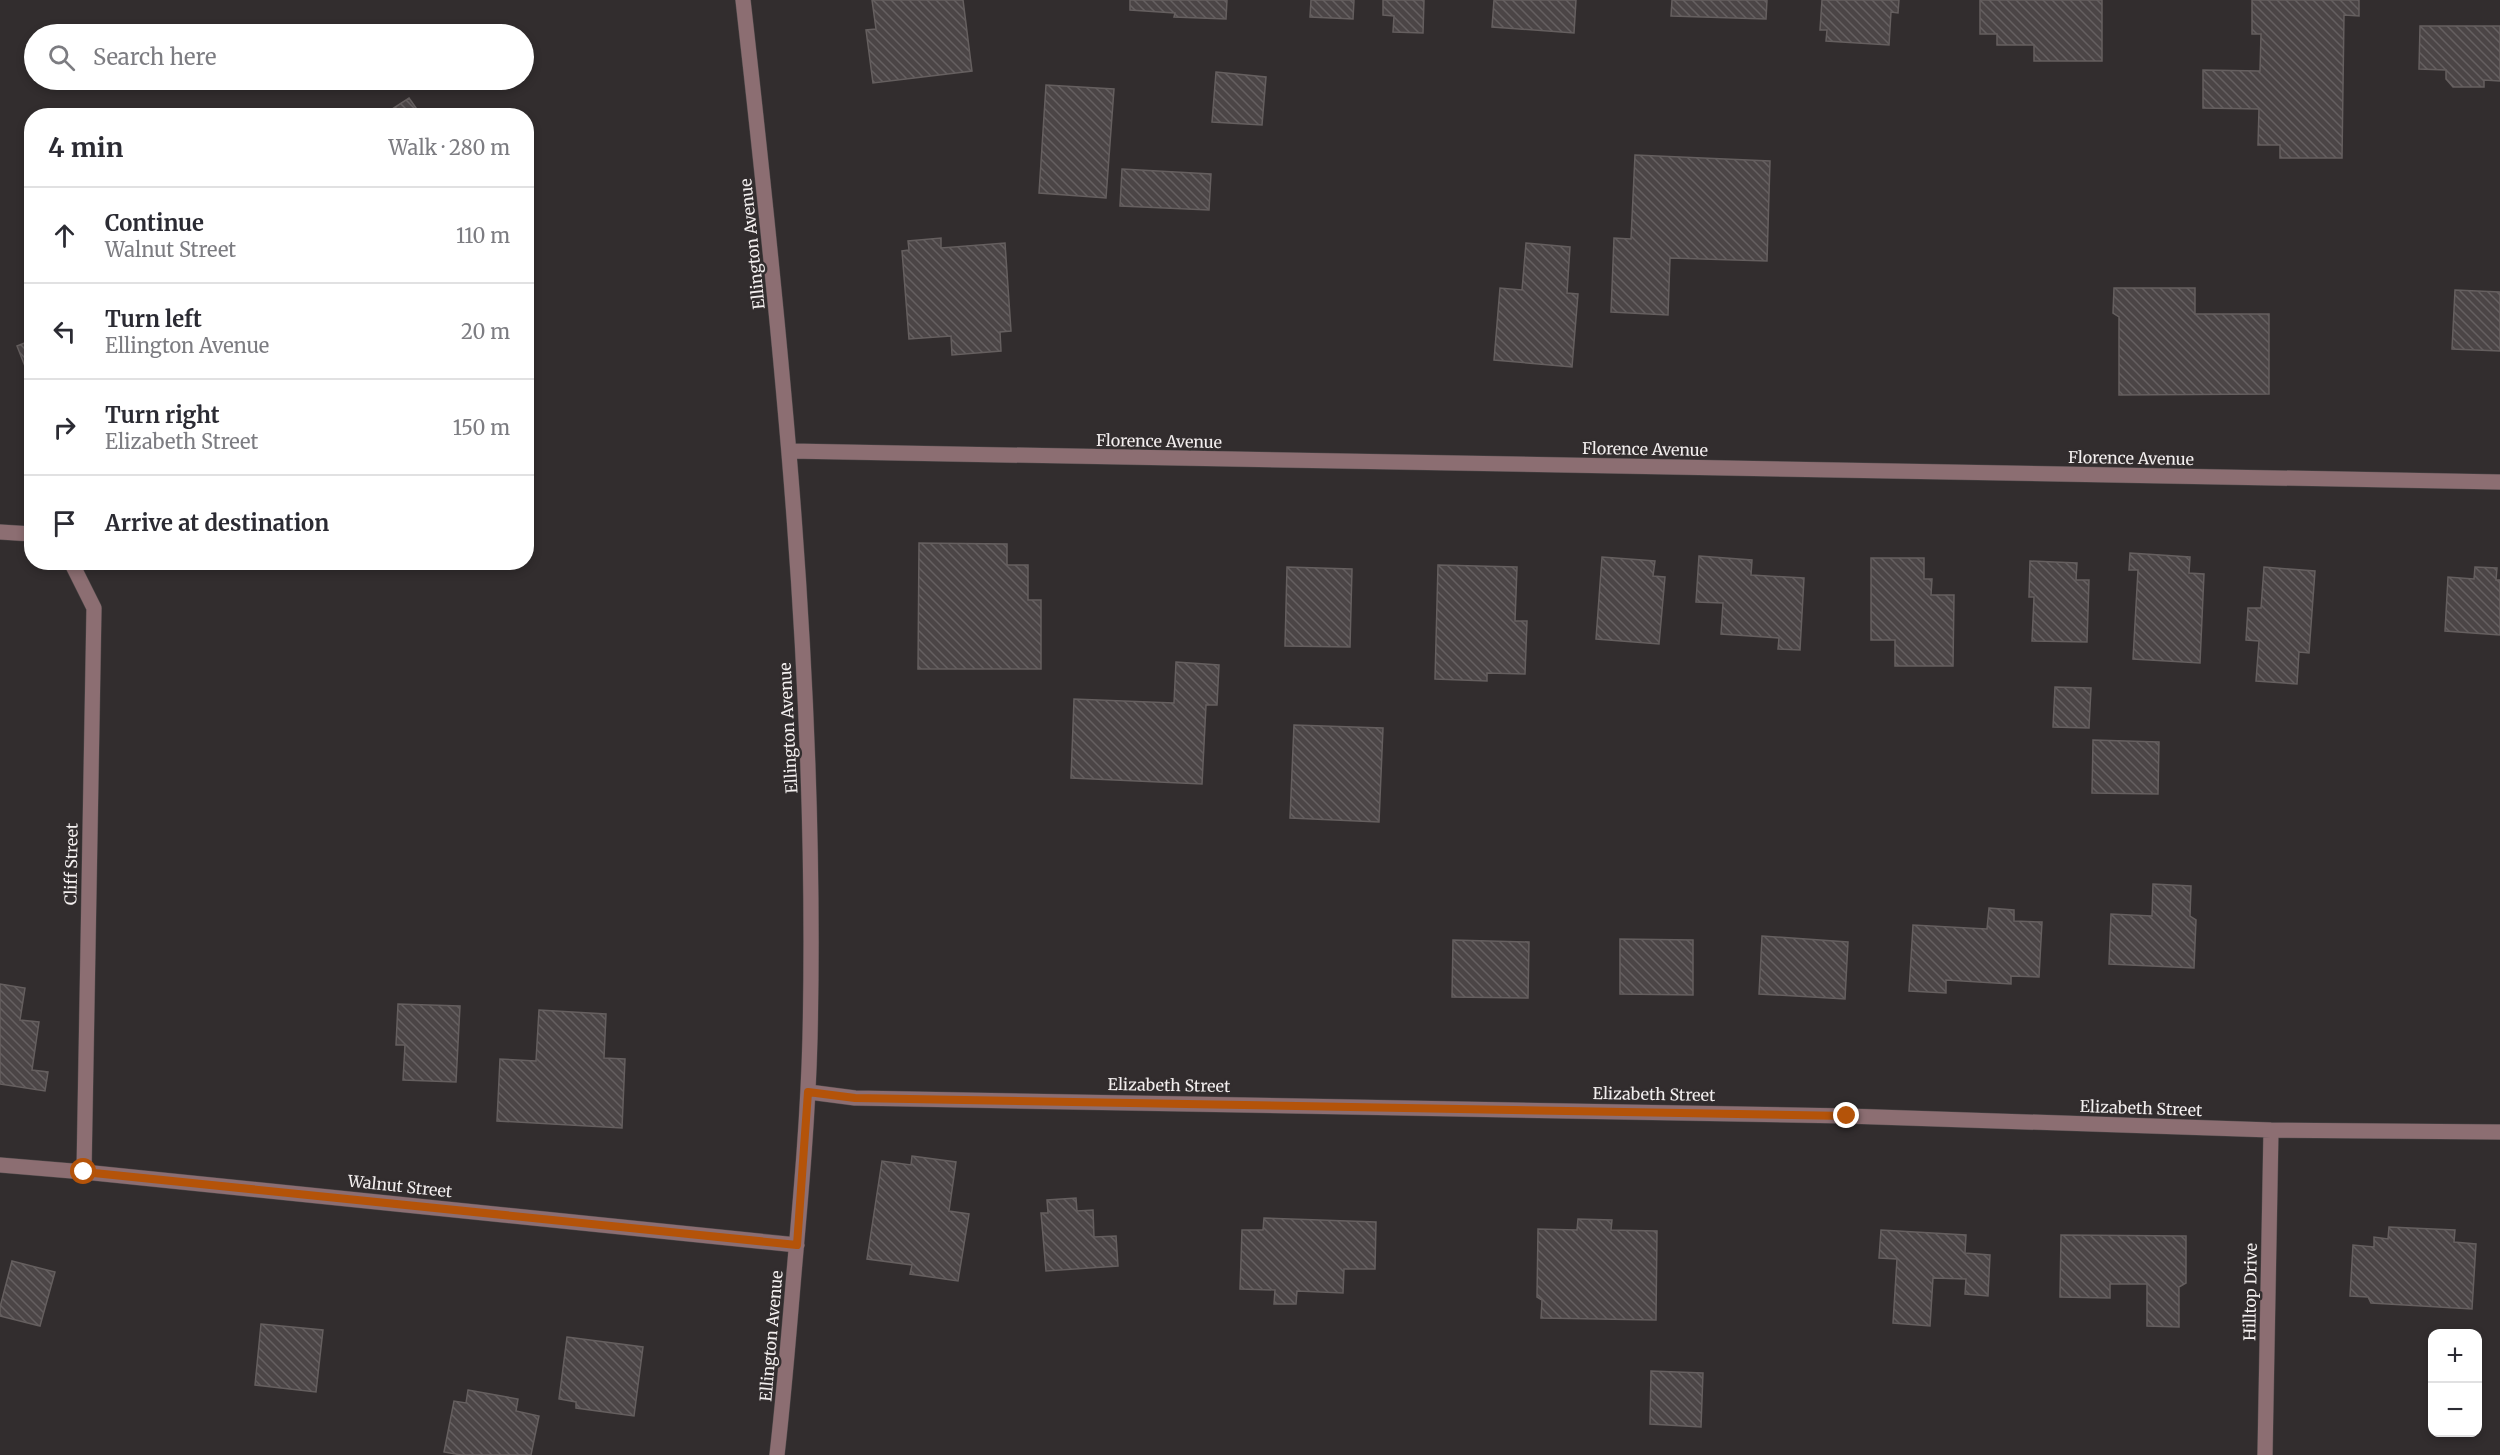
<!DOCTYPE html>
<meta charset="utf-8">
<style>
body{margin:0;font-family:Merriweather,serif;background:#f2f2f3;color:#2b2b33}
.controls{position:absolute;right:18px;bottom:18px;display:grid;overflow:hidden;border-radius:12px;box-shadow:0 3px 9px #0003}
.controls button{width:54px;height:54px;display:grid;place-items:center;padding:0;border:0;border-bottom:2px solid #e1e1e2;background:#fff;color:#2b2b33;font:30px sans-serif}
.stop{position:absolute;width:18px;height:18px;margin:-14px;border:4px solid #b45309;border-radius:50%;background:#fff}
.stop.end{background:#b45309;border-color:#fff;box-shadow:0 2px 6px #0008}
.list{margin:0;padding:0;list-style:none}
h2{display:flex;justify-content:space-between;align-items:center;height:78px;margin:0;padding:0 24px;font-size:26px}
h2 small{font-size:20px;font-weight:400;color:#7c7c81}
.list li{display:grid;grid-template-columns:39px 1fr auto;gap:18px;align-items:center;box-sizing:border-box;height:96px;padding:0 24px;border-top:2px solid #e1e1e2}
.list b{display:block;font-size:22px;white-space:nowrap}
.list p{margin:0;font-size:20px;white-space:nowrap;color:#7c7c81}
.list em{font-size:20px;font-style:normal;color:#7c7c81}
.icon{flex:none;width:33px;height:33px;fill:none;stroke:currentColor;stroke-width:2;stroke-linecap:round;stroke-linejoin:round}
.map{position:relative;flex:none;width:2500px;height:1455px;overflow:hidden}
.search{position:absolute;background:#fff;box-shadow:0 3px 9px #0003;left:24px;top:24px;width:510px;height:66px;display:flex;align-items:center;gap:15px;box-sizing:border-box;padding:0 21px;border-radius:33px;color:#7c7c81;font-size:22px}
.panel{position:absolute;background:#fff;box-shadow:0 3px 9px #0003;left:24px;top:108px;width:510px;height:462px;border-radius:24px}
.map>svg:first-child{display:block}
.building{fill:url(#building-back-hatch);stroke:#655f5f;stroke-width:1.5}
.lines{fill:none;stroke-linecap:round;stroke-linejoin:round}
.minor-casing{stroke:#4d4849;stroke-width:16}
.minor{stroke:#8c6e72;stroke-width:15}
.route{stroke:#b45309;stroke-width:8}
.labels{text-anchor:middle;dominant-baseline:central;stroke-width:5;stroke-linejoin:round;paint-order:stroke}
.street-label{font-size:16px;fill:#f3efef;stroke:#322d2e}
</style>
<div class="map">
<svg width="2500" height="1455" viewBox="0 0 2500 1455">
<defs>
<pattern id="building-back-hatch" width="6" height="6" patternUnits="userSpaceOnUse" patternTransform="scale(1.5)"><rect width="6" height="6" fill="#4b4546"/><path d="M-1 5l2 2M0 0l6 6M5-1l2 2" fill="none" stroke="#656061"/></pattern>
</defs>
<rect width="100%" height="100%" fill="#322d2e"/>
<path class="building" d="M872 0H963L972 71 873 83 866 30 876 29Z
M1130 0H1227L1226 19 1174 17 1175 13 1130 10Z
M1311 0H1354L1353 19 1310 17Z
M1383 0H1424L1423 33 1393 32 1394 16 1383 15Z
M1494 0H1576L1574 33 1492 27Z
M1672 0H1767L1766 19 1671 16Z
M1822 0H1899L1898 13 1891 12 1889 45 1826 41 1827 30H1820Z
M1980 0H2102V61H2034V45H1997V34H1980Z
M2252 0H2359V16L2344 15 2342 158H2280V145H2258L2259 109 2203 108V70L2260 71 2261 34H2252Z
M2420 26H2500V81L2484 80V87H2453L2446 79V70L2419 69Z
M1216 72 1266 77 1262 125 1212 122Z
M1046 85 1114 89 1106 198 1039 193Z
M409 98 421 115 388 116 386 113Z
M1635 155 1770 161 1767 261 1670 258 1668 315 1611 312 1614 238 1631 239Z
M1122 169 1211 174 1209 210 1120 206Z
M941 238V248L1005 243 1011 331 1000 332 1001 351 952 355 951 336 909 339 902 251 909 250 908 241Z
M1526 243 1570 247 1567 293 1578 294 1572 367 1494 360 1500 288 1522 290Z
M2114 288H2195V314H2269V394L2119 395V317L2113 313Z
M2455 290 2500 292V351L2452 349Z
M32 340V384L17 346Z
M919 543 1007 544V565H1028V600H1041V669H918Z
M2130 553 2190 557 2189 573 2204 574 2200 663 2133 659 2138 570H2129Z
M1699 556 1752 560 1751 575 1804 578 1800 650 1778 649 1779 638 1721 634 1723 603 1696 602Z
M1602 557 1655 561 1653 576 1665 577 1659 644 1596 639Z
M1871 558H1924V579H1932L1931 595H1954L1953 666H1895V640H1871Z
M2030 561 2077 563 2076 580H2089L2087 642 2032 641 2034 597H2029Z
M1438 565 1517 567 1515 621H1527L1525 674 1487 673V681L1435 679Z
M1287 567 1352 569 1350 647 1285 646Z
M2264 567 2315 571 2309 653 2299 652 2297 684 2256 681 2259 641 2246 640 2248 608H2261Z
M2475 567 2497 568 2496 580H2500V635L2445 631 2448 577 2474 579Z
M1176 662 1219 665 1217 705H1206L1202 784 1071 778 1074 699 1174 703Z
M2055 687 2091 688 2089 728 2053 727Z
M1294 725 1383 728 1379 822 1290 818Z
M2093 740 2159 742 2158 794 2092 793Z
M2153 884 2191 886 2190 916 2196 920 2194 968 2109 964 2111 914 2152 916Z
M1989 908 2014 910V921L2042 922 2039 977 2011 976V984L1946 980V993L1909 991 1913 925 1987 929Z
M1762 936 1848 942 1845 999 1759 994Z
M1620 939 1693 940V995L1620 994Z
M1453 940 1529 942 1528 998 1452 997Z
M0 984 25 988 20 1020 39 1022 32 1070 48 1072 45 1091 0 1084Z
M398 1004 460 1006 456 1082 403 1080 405 1045H396Z
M539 1010 606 1014 604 1058 625 1059 622 1128 497 1121 500 1059 536 1061Z
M912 1156 956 1162 949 1211 969 1214 958 1281 910 1274 912 1265 867 1259 882 1161 911 1165Z
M1076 1198 1077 1211 1093 1210 1094 1237 1116 1236 1118 1266 1046 1271 1041 1213H1048L1047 1200Z
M1264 1218 1376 1222 1375 1269H1344L1343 1293 1297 1291 1296 1304H1274L1275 1290 1240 1289 1242 1230H1263Z
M1578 1219 1612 1220 1611 1230 1657 1231 1656 1320 1541 1318 1542 1300 1537 1297 1538 1229 1577 1230Z
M2389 1227 2455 1230 2454 1242 2476 1244 2472 1309 2371 1303 2368 1297 2350 1296 2353 1245 2374 1247V1237L2388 1239Z
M1881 1230 1966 1235 1965 1253 1990 1255 1988 1296 1965 1294 1966 1279 1933 1278 1930 1326 1893 1323 1897 1259 1879 1258Z
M2061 1235 2186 1236V1283L2179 1287V1327L2147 1326V1284H2110V1298L2060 1297Z
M12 1261 55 1272 40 1326 0 1316V1307Z
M261 1324 323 1330 316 1392 255 1385Z
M567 1337 643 1347 634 1416 576 1408V1402L559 1399Z
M1651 1371 1703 1373 1701 1427 1650 1424Z
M468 1390 518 1399 516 1411 539 1416 531 1455H461L444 1452 454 1401 466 1403Z"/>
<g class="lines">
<g class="minor-casing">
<path id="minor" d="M743 0C782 345 818 691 810 1038 808 1117 801 1194 794 1273 789 1333 784 1394 777 1455
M790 451 2500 482
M0 532 32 534
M71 562 94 608 84 1172
M809 1092 855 1098 1847 1116 2271 1130 2500 1132
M0 1165 84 1172 797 1245
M2265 1455 2271 1130"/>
</g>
<use href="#minor" class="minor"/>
</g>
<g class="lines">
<path class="route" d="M84 1172 797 1245 808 1092 855 1098 1847 1116"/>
</g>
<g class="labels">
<g class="street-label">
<text transform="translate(752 244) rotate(-96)">Ellington Avenue</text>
<text transform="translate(1159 441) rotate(1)">Florence Avenue</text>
<text transform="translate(1645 449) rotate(1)">Florence Avenue</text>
<text transform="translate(2131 458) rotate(1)">Florence Avenue</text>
<text transform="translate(788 728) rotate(-93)">Ellington Avenue</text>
<text transform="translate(71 864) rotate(-89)">Cliff Street</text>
<text transform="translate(1169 1085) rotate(1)">Elizabeth Street</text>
<text transform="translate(1654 1094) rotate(1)">Elizabeth Street</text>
<text transform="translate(2141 1108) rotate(2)">Elizabeth Street</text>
<text transform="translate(400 1186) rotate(6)">Walnut Street</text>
<text transform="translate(2250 1292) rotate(-89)">Hilltop Drive</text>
<text transform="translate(771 1336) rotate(-85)">Ellington Avenue</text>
</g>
</g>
</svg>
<div class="controls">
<button>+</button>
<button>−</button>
</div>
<div class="stop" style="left:84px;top:1172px"></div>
<div class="stop end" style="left:1847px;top:1116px"></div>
<div class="search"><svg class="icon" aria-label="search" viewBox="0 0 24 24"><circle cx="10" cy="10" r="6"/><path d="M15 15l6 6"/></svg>Search here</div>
<section class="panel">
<h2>4 min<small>Walk · 280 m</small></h2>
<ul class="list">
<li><svg class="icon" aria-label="ahead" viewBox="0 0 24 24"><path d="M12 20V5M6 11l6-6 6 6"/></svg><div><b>Continue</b><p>Walnut Street</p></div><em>110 m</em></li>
<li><svg class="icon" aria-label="left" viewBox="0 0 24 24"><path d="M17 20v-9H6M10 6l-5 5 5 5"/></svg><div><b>Turn left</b><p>Ellington Avenue</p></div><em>20 m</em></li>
<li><svg class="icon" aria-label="right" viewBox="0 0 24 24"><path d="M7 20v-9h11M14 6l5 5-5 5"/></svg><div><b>Turn right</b><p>Elizabeth Street</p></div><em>150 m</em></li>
<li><svg class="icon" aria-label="arrive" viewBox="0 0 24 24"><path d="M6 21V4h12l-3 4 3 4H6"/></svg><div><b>Arrive at destination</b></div></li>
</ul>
</section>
</div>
